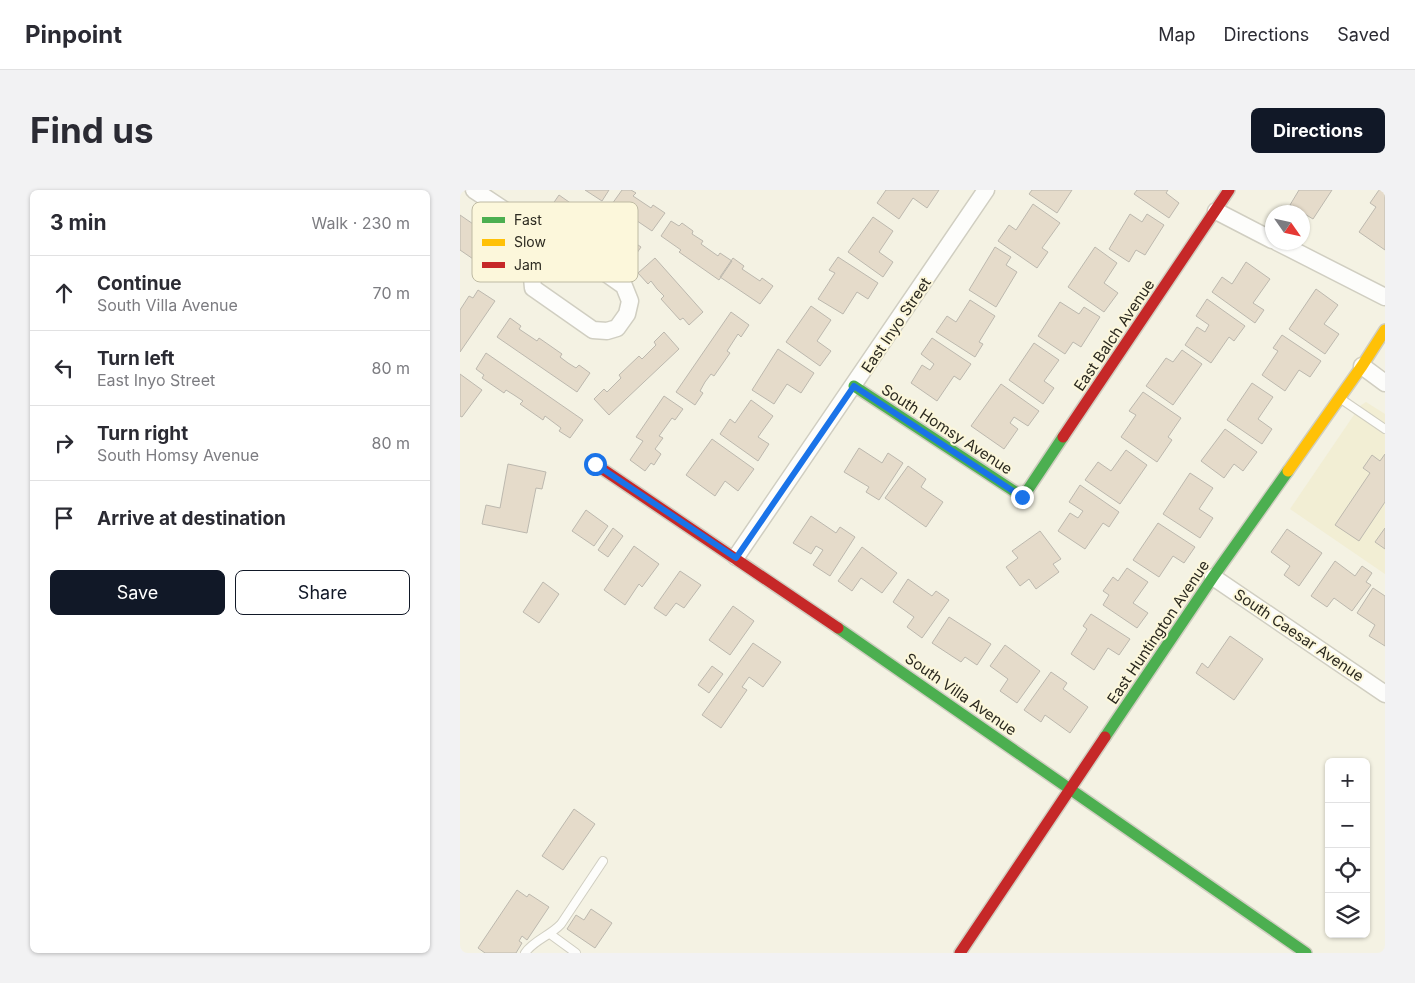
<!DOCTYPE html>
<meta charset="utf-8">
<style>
body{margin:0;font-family:Inter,sans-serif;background:#f2f2f3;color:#2b2b33}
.controls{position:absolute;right:15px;bottom:15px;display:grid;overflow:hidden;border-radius:8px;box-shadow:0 1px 4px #0004}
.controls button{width:45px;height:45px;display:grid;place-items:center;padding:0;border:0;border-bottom:1px solid #e1e1e2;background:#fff;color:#2b2b33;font:25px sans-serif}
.compass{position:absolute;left:805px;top:15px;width:45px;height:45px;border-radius:50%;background:#fff;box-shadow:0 1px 4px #0004;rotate:124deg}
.stop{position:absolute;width:15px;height:15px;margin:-11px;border:4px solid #1a73e8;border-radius:50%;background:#fff}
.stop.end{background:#1a73e8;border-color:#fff;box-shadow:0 1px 5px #0008}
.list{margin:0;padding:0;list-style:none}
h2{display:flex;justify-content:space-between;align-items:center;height:65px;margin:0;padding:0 20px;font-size:21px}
h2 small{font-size:16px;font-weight:400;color:#7c7c81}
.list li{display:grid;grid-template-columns:32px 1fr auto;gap:15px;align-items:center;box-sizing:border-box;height:75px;padding:0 20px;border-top:1px solid #e1e1e2}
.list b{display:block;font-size:19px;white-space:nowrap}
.list p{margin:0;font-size:16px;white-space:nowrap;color:#7c7c81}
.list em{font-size:16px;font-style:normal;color:#7c7c81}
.actions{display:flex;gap:10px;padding:15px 20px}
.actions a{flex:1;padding:11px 0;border:1px solid #111827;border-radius:8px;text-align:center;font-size:18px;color:#111827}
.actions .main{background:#111827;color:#fff}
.icon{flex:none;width:28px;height:28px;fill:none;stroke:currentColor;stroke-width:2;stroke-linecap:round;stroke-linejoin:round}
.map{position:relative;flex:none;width:925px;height:763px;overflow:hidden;border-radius:8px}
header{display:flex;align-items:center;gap:30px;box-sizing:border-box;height:70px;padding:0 25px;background:#fff;border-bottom:1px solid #e1e1e2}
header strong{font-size:24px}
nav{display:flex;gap:28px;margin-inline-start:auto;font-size:18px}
.intro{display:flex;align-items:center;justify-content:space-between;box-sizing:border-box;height:120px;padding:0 30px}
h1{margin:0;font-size:35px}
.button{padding:12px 22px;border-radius:8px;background:#111827;color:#fff;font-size:18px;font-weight:700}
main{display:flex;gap:30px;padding:0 30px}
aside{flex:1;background:#fff;border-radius:8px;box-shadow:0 1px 4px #0004}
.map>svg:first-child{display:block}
.built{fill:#f2eed4}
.building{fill:#e5dbca;stroke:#bcb8ae}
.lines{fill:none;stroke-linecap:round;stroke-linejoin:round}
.lane-casing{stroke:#d0cec1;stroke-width:10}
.street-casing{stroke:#d0cec1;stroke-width:19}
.fast-casing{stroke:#d0cec1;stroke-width:14}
.slow-casing{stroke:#d0cec1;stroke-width:14}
.jam-casing{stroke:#d0cec1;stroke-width:14}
.lane{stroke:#fdfdfb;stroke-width:8}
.street{stroke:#fdfdfb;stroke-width:16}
.fast{stroke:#4caf50;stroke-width:11}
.slow{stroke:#ffc107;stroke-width:11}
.jam{stroke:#c62828;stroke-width:11}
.route{stroke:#1a73e8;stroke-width:6}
.labels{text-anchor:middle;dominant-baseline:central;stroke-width:4;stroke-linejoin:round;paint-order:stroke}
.street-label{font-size:15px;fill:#2c2a20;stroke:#fcf7db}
.key{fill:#fcf7db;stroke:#bebaa3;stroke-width:1}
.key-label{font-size:14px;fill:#2c2a20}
</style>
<header>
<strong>Pinpoint</strong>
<nav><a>Map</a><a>Directions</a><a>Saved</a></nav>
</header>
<div class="intro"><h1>Find us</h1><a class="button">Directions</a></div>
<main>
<aside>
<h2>3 min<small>Walk · 230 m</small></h2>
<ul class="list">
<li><svg class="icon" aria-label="ahead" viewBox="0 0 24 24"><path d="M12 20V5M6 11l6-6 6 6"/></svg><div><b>Continue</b><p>South Villa Avenue</p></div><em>70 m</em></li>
<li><svg class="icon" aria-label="left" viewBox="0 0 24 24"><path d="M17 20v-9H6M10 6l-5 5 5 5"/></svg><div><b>Turn left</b><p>East Inyo Street</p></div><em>80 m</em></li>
<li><svg class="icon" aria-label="right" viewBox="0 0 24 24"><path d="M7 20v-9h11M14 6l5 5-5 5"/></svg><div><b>Turn right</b><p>South Homsy Avenue</p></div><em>80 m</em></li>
<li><svg class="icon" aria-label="arrive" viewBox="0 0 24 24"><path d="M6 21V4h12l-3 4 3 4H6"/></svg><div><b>Arrive at destination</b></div></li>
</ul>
<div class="actions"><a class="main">Save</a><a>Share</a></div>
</aside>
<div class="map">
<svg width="925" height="763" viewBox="0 0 925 763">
<rect width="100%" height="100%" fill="#f4f2e3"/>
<path class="built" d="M906 212 925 224V384L830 319 900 216Z"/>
<path class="building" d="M125 0H149L142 11Z
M162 0H171L176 3 173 6 191 18 193 15 205 23 192 41 152 14Z
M426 0H479L467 18 453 8 439 29 417 13Z
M572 0H612L597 23 569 4Z
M677 0H708L706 3 719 13 709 28 674 4Z
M839 0H872L853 29 830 15Z
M919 0H925V60L899 42 916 17 910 13Z
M99 5 139 33 141 30 181 57 168 76 157 69 159 65 142 54 139 57 128 49 126 51 115 44 117 41 108 34 100 29 98 32 86 24Z
M573 14 600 33 582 58 588 62 577 78 538 51 549 35 556 40Z
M670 24 682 32 687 24 704 35 685 65 676 60 669 72 649 59Z
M0 25 35 49 19 73 0 60Z
M413 27 433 41 419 62 433 72 423 87 388 62Z
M211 31 219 36 222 33 233 41 232 44 243 51 241 54 258 66 260 63 272 71 259 90 219 62 221 60 201 46Z
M535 57 551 67 546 75 557 82 536 117 509 100Z
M635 57 657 73 644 93 658 103 644 122 608 97Z
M378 67 418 93 408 109 397 102 383 124 358 109 375 83 369 80Z
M195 68 243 122 229 135 223 128 220 130 201 109 204 106 197 99 191 91 188 94 178 83Z
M273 68 284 76 282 79 300 91 302 88 313 96 300 114 260 87Z
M786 72 810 89 793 113 804 120 795 133 752 102 762 87 772 94Z
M856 99 878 115 864 134 879 144 865 164 829 139Z
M18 100 35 111 0 162V120L9 106 13 108Z
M747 109 785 136 774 151 769 147 751 173 725 155 737 137 745 142 749 135 736 126Z
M510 110 535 126 519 152 523 154 515 167 476 142 487 126 496 132Z
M600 112 619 124 624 117 640 127 621 157 613 152 605 164 578 146Z
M351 116 371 130 357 151 371 161 360 176 326 152Z
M271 122 289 135 281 147 278 144 267 161 270 163 254 186 251 184 245 192 240 201 243 203 235 215 216 202Z
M50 128 61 136 59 139 77 151 79 148 102 164 100 167 108 173 116 178 119 175 130 183 117 202 37 147Z
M204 142 219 159 149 225 134 209 144 199 147 202 161 188 159 185 179 166 182 169 196 155 194 152Z
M822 145 861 171 850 187 839 180 825 201 802 185 818 161 813 158Z
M472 148 511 174 500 190 494 186 477 211 451 193 462 175 470 180 474 174 461 164Z
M574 153 599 170 584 191 594 198 583 214 549 190Z
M318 159 354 183 341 203 327 194 314 214 292 200Z
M722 160 742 174 713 215 686 196 706 168 713 172Z
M26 163 123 230 110 248 99 241 101 238 85 226 83 230 60 214 63 211 54 205 46 200 44 203 22 188 24 185 16 179Z
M0 184 22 200 2 227 0 226Z
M792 193 813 207 798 229 812 239 802 254 767 230Z
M541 194 579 221 568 236 554 227 550 233 558 239 544 259 511 236Z
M683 202 721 228 708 247 712 250 697 272 661 247 676 225 669 221Z
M204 206 223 219 215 230 212 228 199 246 203 248 195 259 201 264 194 275 191 273 185 281 170 270 183 251 176 247Z
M291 210 313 226 298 247 309 254 298 271 260 244 270 229 275 233Z
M765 239 797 262 783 281 774 274 764 288 741 271Z
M252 249 294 279 278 301 265 291 255 306 226 285Z
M399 258 422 273 428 263 443 273 419 310 406 302 409 297 384 282Z
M666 260 687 275 660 314 625 290 638 272 651 281Z
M925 264V312L899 351 875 335 910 283 903 278 912 265 920 271Z
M48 274 86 282 82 299 76 298 67 343 22 334 26 315 40 318Z
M448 276 466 289 461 297 483 312 466 337 425 308Z
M730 283 753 298 739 319 753 328 740 348 703 324Z
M620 295 659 322 649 337 643 333 625 359 598 341 610 323 618 328 623 321 609 312Z
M126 320 148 336 134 356 112 341Z
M351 326 376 343 380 337 395 347 370 386 353 375 363 360 356 356 351 364 333 353Z
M698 333 735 357 724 373 713 366 699 387 673 370Z
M153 338 163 346 148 367 138 360Z
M925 338V359L915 352Z
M827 339 862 363 839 396 824 385 830 376 811 362Z
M580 341 601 369 593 374 599 382 576 399 569 389 560 396 546 377 558 368 552 361Z
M174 356 199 374 182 397 179 394 165 415 144 400Z
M402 357 437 383 422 403 401 388 392 401 378 391Z
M875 371 895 386 902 376 912 383 906 392 911 395 892 421 874 408 867 417 851 406Z
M667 378 688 392 673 413 688 423 677 438 643 415 649 405 643 401 653 387 658 391Z
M220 381 241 395 224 418 216 413 206 426 194 418Z
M448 389 472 406 476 401 489 410 462 448 447 437 454 427 433 412Z
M83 392 99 404 79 433 63 422Z
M913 398 925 406V456L909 446 915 435 897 423Z
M273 416 294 431 270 465 249 450Z
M631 424 670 449 659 465 648 458 634 480 611 464 627 439 623 436Z
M489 427 531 454 517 475 505 467 501 472 472 453Z
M770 446 803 469 774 510 736 483 742 473 748 478Z
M293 453 321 472 303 497 289 487 282 497 287 500 261 538 242 525Z
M545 455 580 481 557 513 540 501 548 489 530 476Z
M252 476 263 484 249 503 238 495Z
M591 482 607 493 603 499 628 517 610 543 585 525 581 532 564 520Z
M114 619 135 634 103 680 82 666Z
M57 700 67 707 69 704 89 717 67 750 62 746 59 751 62 753 56 763H25L18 758Z
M131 719 152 733 135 758 107 739 116 725 124 730Z"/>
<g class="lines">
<g class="lane-casing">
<path id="lane" d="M881 209 925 239
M90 744 116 763
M65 763C74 750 90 746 101 734L143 671"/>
</g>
<g class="street-casing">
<path id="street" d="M14 0 67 35 90 44 164 96 170 111 167 124 157 138 147 141 133 140 73 98 67 35
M756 21 812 50
M817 52 925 107
M902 176 925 193
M276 367 526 0
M753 387 925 504"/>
</g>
<g class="fast-casing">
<path id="fast" d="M394 196 563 307 603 247
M378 438 846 763
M645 547 753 387 828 281"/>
</g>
<g class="slow-casing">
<path id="slow" d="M828 281 902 176 925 140"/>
</g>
<g class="jam-casing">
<path id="jam" d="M603 247 769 0
M135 274 378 438
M500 763 645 547"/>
</g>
<use href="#lane" class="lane"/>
<use href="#street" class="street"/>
<use href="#fast" class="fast"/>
<use href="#slow" class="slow"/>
<use href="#jam" class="jam"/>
</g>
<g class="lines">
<path class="route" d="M135 274 276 368 394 196 562 307"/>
</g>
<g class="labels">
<g class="street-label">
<text transform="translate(436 135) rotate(-56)">East Inyo Street</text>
<text transform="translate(654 145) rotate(-56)">East Balch Avenue</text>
<text transform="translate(487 239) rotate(33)">South Homsy Avenue</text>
<text transform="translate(698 442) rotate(-56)">East Huntington Avenue</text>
<text transform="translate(839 445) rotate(34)">South Caesar Avenue</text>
<text transform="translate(501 504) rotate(35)">South Villa Avenue</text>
</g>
</g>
<rect x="12" y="12" width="166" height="80" rx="8" class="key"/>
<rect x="22" y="27" width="23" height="6" fill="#4caf50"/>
<rect x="22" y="49" width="23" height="7" fill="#ffc107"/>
<rect x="22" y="72" width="23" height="6" fill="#c62828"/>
<g class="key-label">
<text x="54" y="35">Fast</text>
<text x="54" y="57">Slow</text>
<text x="54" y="80">Jam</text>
</g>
</svg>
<div class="controls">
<button>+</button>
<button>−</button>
<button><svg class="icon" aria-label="locate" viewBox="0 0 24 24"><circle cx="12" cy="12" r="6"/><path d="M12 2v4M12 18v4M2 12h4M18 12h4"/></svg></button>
<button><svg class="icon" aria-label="layers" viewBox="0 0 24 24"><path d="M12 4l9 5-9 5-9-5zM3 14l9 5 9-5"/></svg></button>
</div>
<svg class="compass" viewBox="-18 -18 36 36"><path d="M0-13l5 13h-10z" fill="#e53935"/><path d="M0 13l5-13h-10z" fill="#7c7c81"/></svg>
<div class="stop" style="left:135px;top:274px"></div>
<div class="stop end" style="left:562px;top:307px"></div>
</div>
</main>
